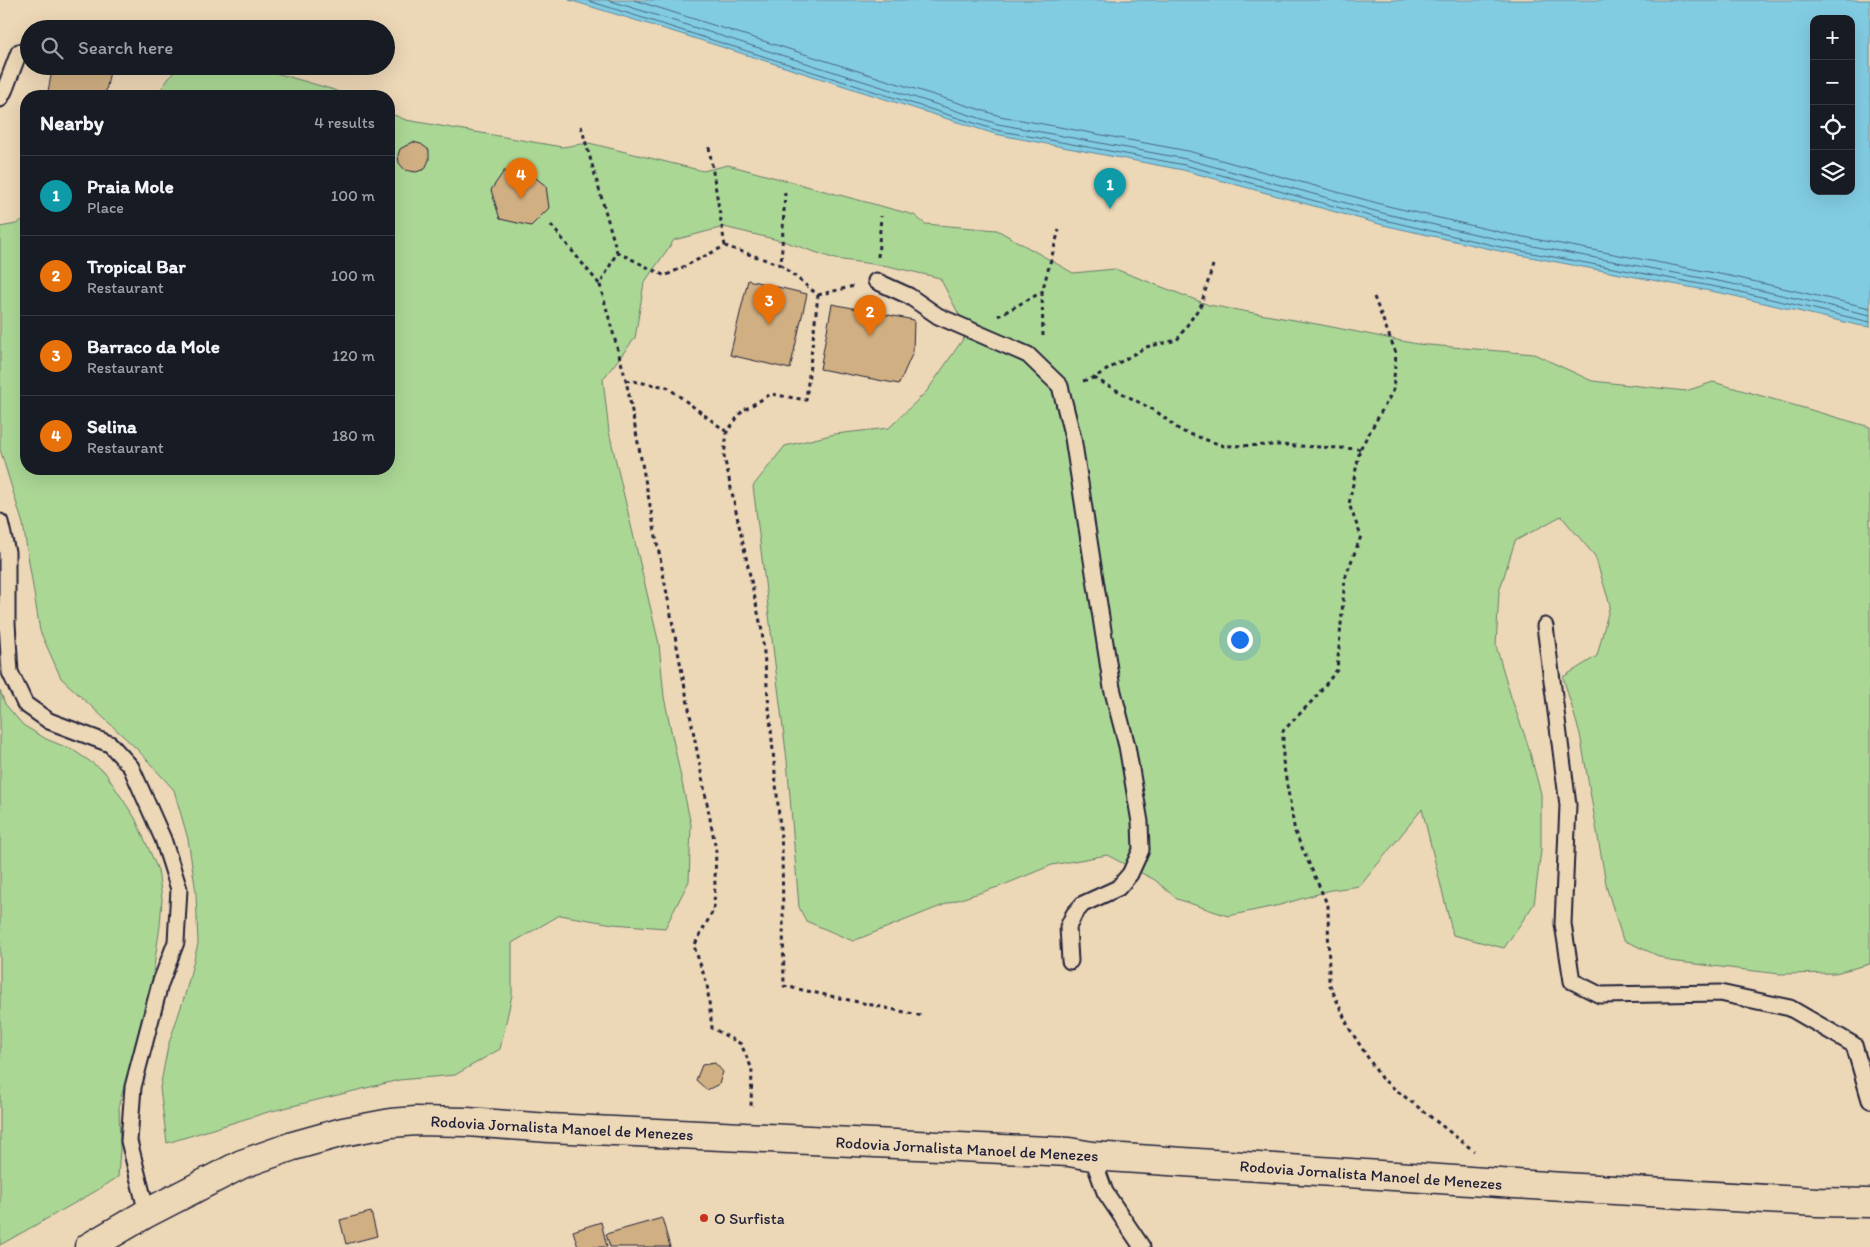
<!DOCTYPE html>
<meta charset="utf-8">
<style>
body{margin:0;font-family:Itim,sans-serif;background:#20242c;color:#f1f3f6}
.controls{position:absolute;right:15px;top:15px;display:grid;overflow:hidden;border-radius:10px;box-shadow:0 5px 20px #0002}
.controls button{width:45px;height:45px;display:grid;place-items:center;padding:0;border:0;border-bottom:1px solid #363941;background:#171b24;color:#f1f3f6;font:25px sans-serif}
.you{position:absolute;left:1239px;top:639px;width:18px;height:18px;margin:-12px;border:4px solid #fff;border-radius:50%;background:#1a73e8;box-shadow:0 0 0 8px #1a73e833}
.badge{display:grid;place-items:center;width:32px;height:32px;border-radius:50%;background:#ea580c;color:#fff;font-size:16px;font-weight:700}
.pin{position:absolute;translate:-50% -41px;filter:drop-shadow(0 1px 2px #0008)}
.pin::after{content:'';position:absolute;top:26px;width:18px;height:15px;background:inherit;clip-path:polygon(0 0,100% 0,50% 100%)}
.list{margin:0;padding:0;list-style:none}
h2{display:flex;justify-content:space-between;align-items:center;height:65px;margin:0;padding:0 20px;font-size:21px}
h2 small{font-size:16px;font-weight:400;color:#9ea1a6}
.list li{display:grid;grid-template-columns:32px 1fr auto;gap:15px;align-items:center;box-sizing:border-box;height:80px;padding:0 20px;border-top:1px solid #363941}
.list b{display:block;font-size:19px;white-space:nowrap}
.list p{margin:0;font-size:16px;white-space:nowrap;color:#9ea1a6}
.list em{font-size:16px;font-style:normal;color:#9ea1a6}
.icon{flex:none;width:28px;height:28px;fill:none;stroke:currentColor;stroke-width:2;stroke-linecap:round;stroke-linejoin:round}
.map{position:relative;flex:none;width:1870px;height:1247px;overflow:hidden}
.search{position:absolute;background:#171b24;box-shadow:0 5px 20px #0002;left:20px;top:20px;width:375px;height:55px;display:flex;align-items:center;gap:12px;box-sizing:border-box;padding:0 18px;border-radius:28px;color:#9ea1a6;font-size:19px}
.panel{position:absolute;background:#171b24;box-shadow:0 5px 20px #0002;left:20px;top:90px;width:375px;height:385px;border-radius:20px}
.map>svg:first-child{display:block}
.green{fill:#abd795;stroke:#667c68}
.water{fill:#82cce2;stroke:#5c889f;fill-rule:evenodd}
.lines{fill:none;stroke-linecap:round;stroke-linejoin:round}
.shore{stroke:#48667e;stroke-width:1}
.building{fill:#d0af83;stroke:#22223b}
.service-casing{stroke:#22223b;stroke-width:19}
.primary-casing{stroke:#22223b;stroke-width:31}
.path{stroke:#22223b;stroke-width:3;stroke-dasharray:4 4;stroke-linecap:butt}
.service{stroke:#ecd7b6;stroke-width:15}
.primary{stroke:#ecd7b6;stroke-width:28}
.poi-dot{fill:#c8321e;stroke:#ecd7b6;stroke-width:2}
.labels{text-anchor:middle;dominant-baseline:central;stroke-width:4.5;stroke-linejoin:round;paint-order:stroke}
.street-label{font-size:16px;fill:#22223b;stroke:#ecd7b6}
.poi-label{font-size:16px;fill:#22223b;stroke:#ecd7b6;text-anchor:start}
</style>
<div class="map">
<svg width="1870" height="1247" viewBox="0 0 1870 1247">
<rect width="100%" height="100%" fill="#ecd7b6"/>
<filter id="ink" filterUnits="userSpaceOnUse"><feTurbulence type="fractalNoise" baseFrequency=".02" numOctaves="2"/><feDisplacementMap in="SourceGraphic" scale="10" xChannelSelector="R" yChannelSelector="G"/><feConvolveMatrix kernelMatrix="1 2 1 2 8 2 1 2 1" color-interpolation-filters="sRGB"/></filter>
<g filter="url(#ink)">
<path class="green" d="M178 66H252L331 89 349 96H156Z
M389 113 406 120 562 147 589 143 703 171 728 165 914 215 925 224 997 230 1073 273 1115 269 1209 305 1322 325 1417 344 1534 354 1592 381 1686 391 1713 382 1870 427V964L1835 973 1780 974 1670 961 1623 940 1607 889 1580 734 1563 677 1597 656 1610 605 1595 556 1561 516 1515 541 1499 592 1496 646 1511 697 1527 742 1541 794V850L1534 904 1504 948 1453 935 1422 809 1360 886 1331 890 1280 905 1228 916 1177 899 1155 880 1107 855 1052 865 1001 886 951 902 853 941 806 921 799 907 787 760 753 486 785 446 835 434 889 428 927 391 968 332 940 278 888 266 835 259 786 242 724 227 674 240 644 283 635 338 603 379 609 432 659 644 664 697 691 825 689 881 665 928 613 924 560 915 512 943V995L500 1049 455 1075 399 1080 268 1112 167 1143 160 1088 168 1046 185 995 198 944 196 892 188 839 174 790 138 750 61 678 40 631 23 524 0 449V227L16 224 26 218V469H389Z
M0 690 5 704 23 725 46 739 73 750 104 771 135 818 158 870 162 899 160 926 149 1000 119 1104 120 1150 118 1177 96 1191 0 1245Z"/>
<path class="water" d="M569 0H1870V327L1857 325 1726 294 1504 252 1383 225 1183 170 995 134 681 34ZM1814 19H1851V191H1814Z"/>
<g class="lines">
<path class="shore" d="M586 0 996 130 1185 165 1384 220 1505 248 1727 289 1870 322
M608 0 998 124 1186 159 1386 214 1506 241 1728 283 1870 315
M634 0 1000 116 1188 151 1388 206 1508 234 1730 276 1870 308"/>
</g>
<path class="building" d="M53 66H111L105 96H47Z
M413 142 421 144 429 150V160L425 169 416 172 405 170 399 163 398 155 400 149Z
M504 171H527L546 186 549 208 531 226 500 219 491 190Z
M748 280 807 294 790 369 730 355Z
M832 304 914 320 913 352 899 384 820 369Z
M715 1063 723 1072 719 1084 707 1090 696 1080 702 1065Z
M371 1212 377 1236 346 1244 340 1220Z
M662 1218 670 1247H610L606 1234Z
M601 1222 607 1247H578L573 1231Z"/>
<g class="lines">
<g class="service-casing">
<path id="service" d="M0 99 5 89 19 52
M876 281 909 296 938 316 1028 355 1060 386 1073 438 1112 688 1127 746 1140 822 1141 850 1130 874 1118 888 1083 904 1074 914 1068 927 1070 961
M0 522 7 552V623L10 672 25 704 49 721 110 744 131 767 163 839 179 889 176 942 160 984 133 1087 129 1141 147 1213
M1545 626 1568 805 1563 924 1572 981 1600 995 1720 993 1790 1008 1854 1045 1870 1100
M1092 1156 1105 1192 1142 1247"/>
</g>
<g class="primary-casing">
<path id="primary" d="M89 1247 147 1213 242 1164 293 1146 343 1132 391 1123 416 1121 467 1122 549 1128 1069 1152 1092 1156 1515 1184 1817 1202 1870 1203"/>
</g>
<path class="path" d="M581 126 617 252 600 285 626 380 716 850 714 909 694 946 707 984 712 1028 741 1044 752 1069 751 1108
M709 147 725 246
M785 192 781 265 818 295 806 400 771 394 742 411 727 432 724 456 762 631 782 849 784 986 923 1016
M551 225 600 285
M617 252 665 276 725 246 781 265
M878 257 881 216
M1042 292 1043 336
M818 295 854 286
M1374 297 1396 353 1393 391 1360 449 1349 504 1361 536 1345 578 1337 670 1314 699 1283 731V761L1295 832 1328 906 1329 983 1349 1028 1381 1078 1474 1151
M998 316 1042 292 1059 230
M1094 378 1157 412 1181 431 1224 446 1278 445 1360 449
M626 380 667 387 727 432
M1083 381 1093 378 1146 347 1177 340 1201 305 1213 265"/>
<use href="#service" class="service"/>
<use href="#primary" class="primary"/>
</g>
</g>
<circle class="poi-dot" cx="704" cy="1218" r="5"/>
<g class="labels">
<g class="street-label">
<text transform="translate(562 1128) rotate(3)">Rodovia Jornalista Manoel de Menezes</text>
<text transform="translate(967 1149) rotate(3)">Rodovia Jornalista Manoel de Menezes</text>
<text transform="translate(1371 1175) rotate(4)">Rodovia Jornalista Manoel de Menezes</text>
</g>
<g class="poi-label">
<text x="714" y="1218">O Surfista</text>
</g>
</g>
</svg>
<div class="controls">
<button>+</button>
<button>−</button>
<button><svg class="icon" aria-label="locate" viewBox="0 0 24 24"><circle cx="12" cy="12" r="6"/><path d="M12 2v4M12 18v4M2 12h4M18 12h4"/></svg></button>
<button><svg class="icon" aria-label="layers" viewBox="0 0 24 24"><path d="M12 4l9 5-9 5-9-5zM3 14l9 5 9-5"/></svg></button>
</div>
<div class="you"></div>
<div class="pin badge" style="left:1110px;top:209px;background:#0f9aa8">1</div>
<div class="pin badge" style="left:870px;top:336px;background:#e8710a">2</div>
<div class="pin badge" style="left:769px;top:325px;background:#e8710a">3</div>
<div class="pin badge" style="left:521px;top:199px;background:#e8710a">4</div>
<div class="search"><svg class="icon" aria-label="search" viewBox="0 0 24 24"><circle cx="10" cy="10" r="6"/><path d="M15 15l6 6"/></svg>Search here</div>
<section class="panel">
<h2>Nearby<small>4 results</small></h2>
<ul class="list">
<li><span class="badge" style="background:#0f9aa8">1</span><div><b>Praia Mole</b><p>Place</p></div><em>100 m</em></li>
<li><span class="badge" style="background:#e8710a">2</span><div><b>Tropical Bar</b><p>Restaurant</p></div><em>100 m</em></li>
<li><span class="badge" style="background:#e8710a">3</span><div><b>Barraco da Mole</b><p>Restaurant</p></div><em>120 m</em></li>
<li><span class="badge" style="background:#e8710a">4</span><div><b>Selina</b><p>Restaurant</p></div><em>180 m</em></li>
</ul>
</section>
</div>
